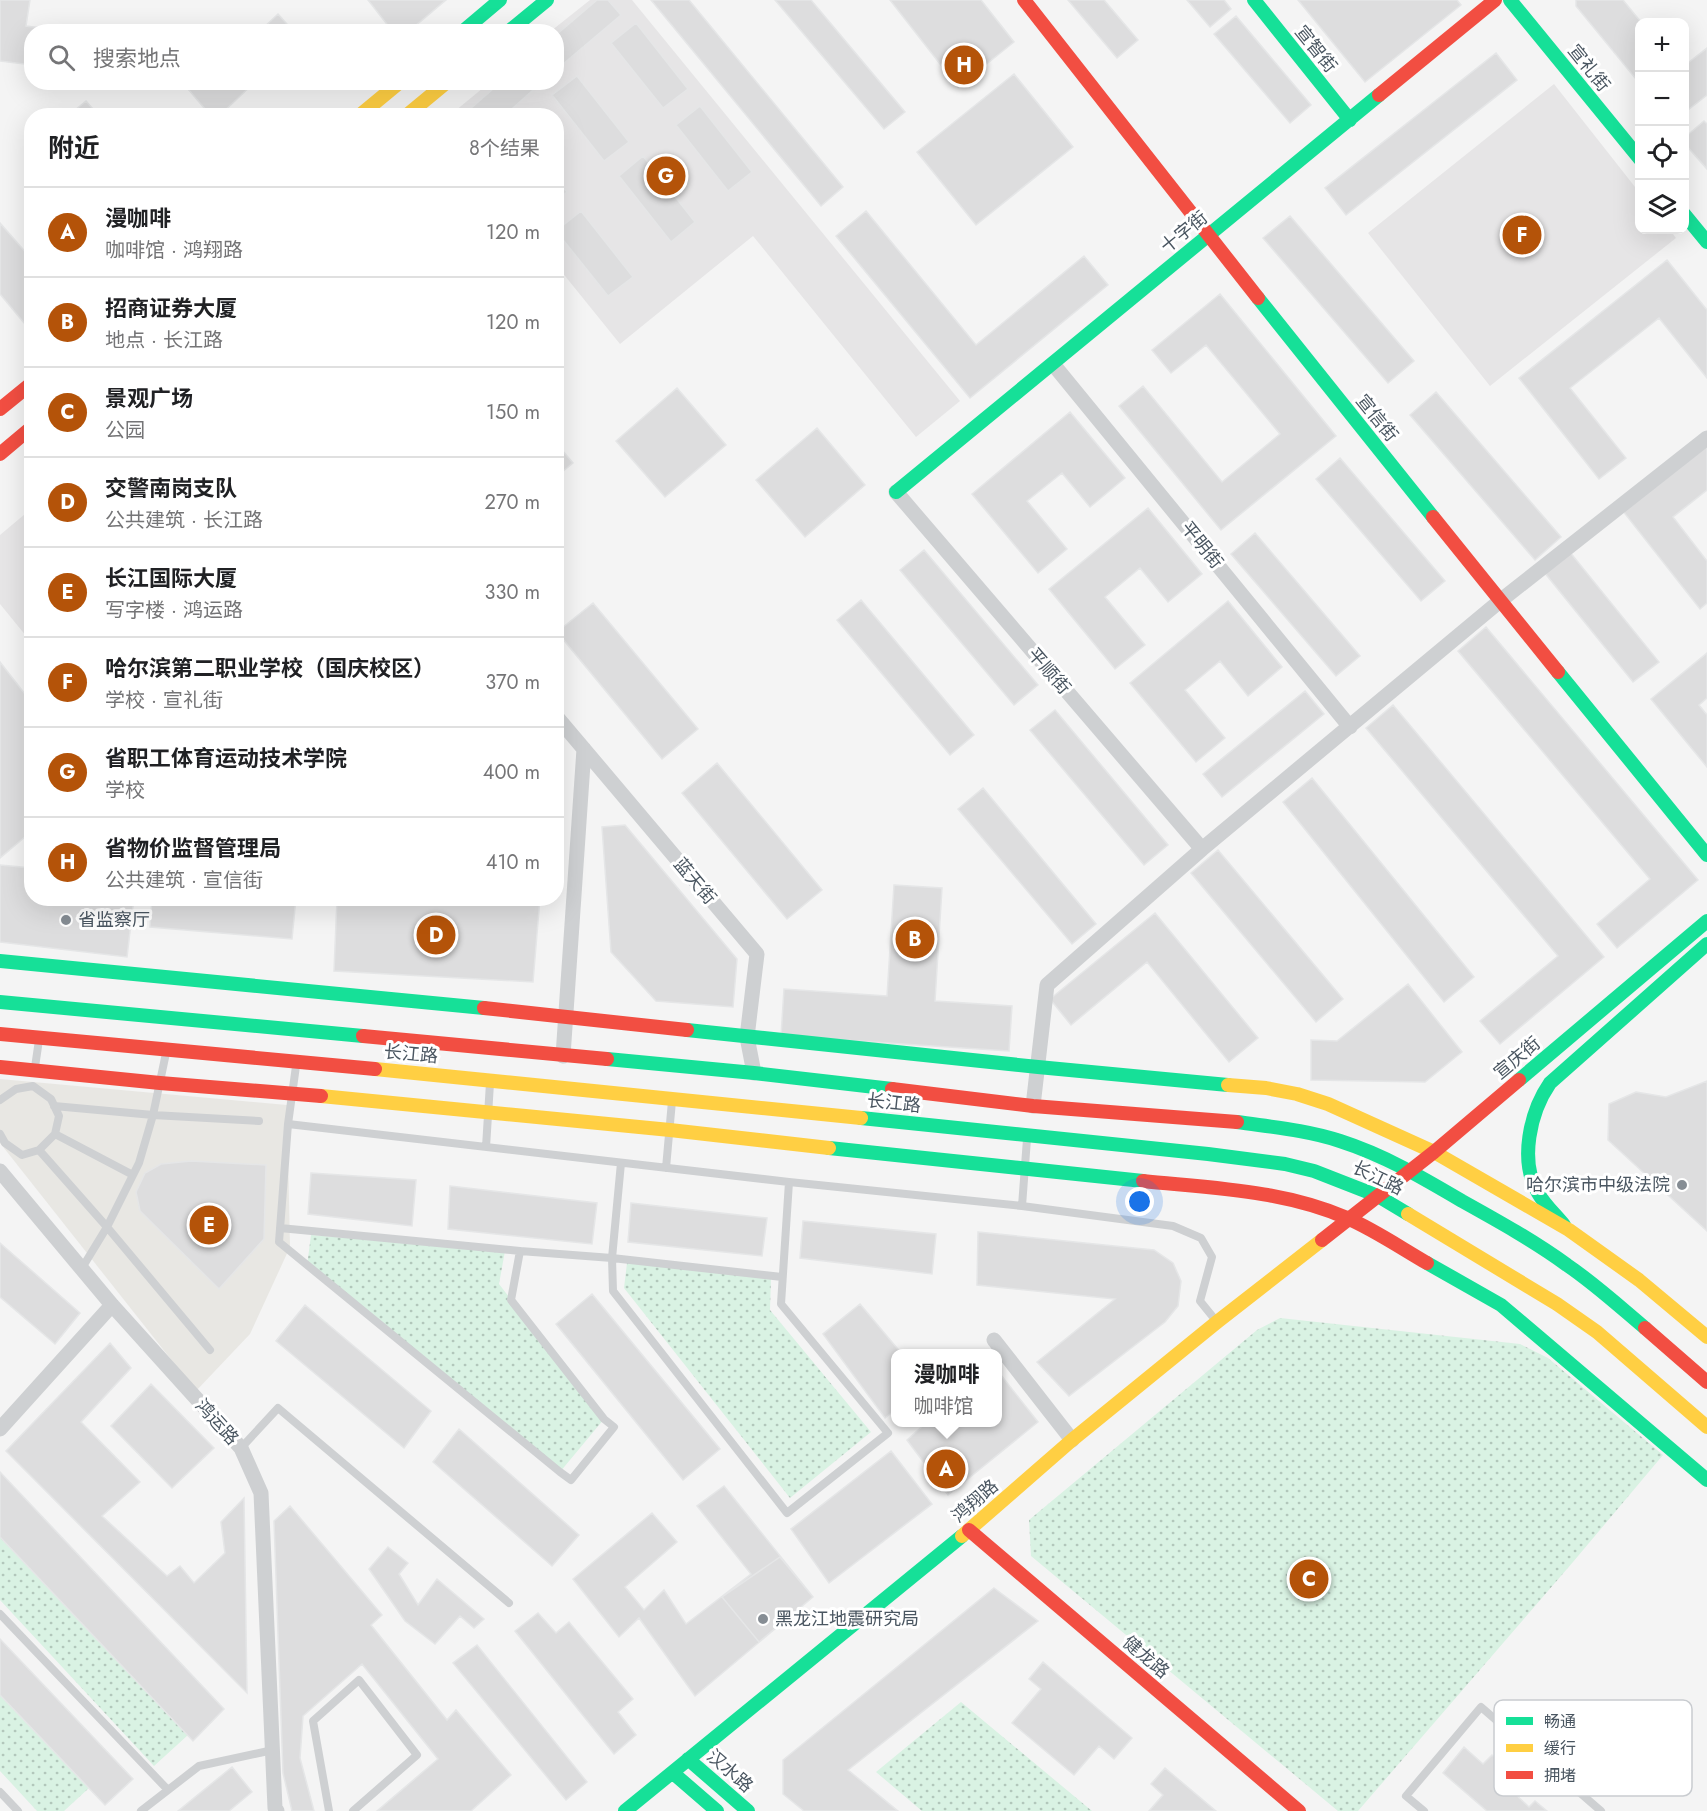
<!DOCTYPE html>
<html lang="zh">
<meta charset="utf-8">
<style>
body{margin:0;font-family:Jost,"Noto Sans SC",sans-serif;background:#f2f2f2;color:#202124}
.controls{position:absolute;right:18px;top:18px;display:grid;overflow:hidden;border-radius:12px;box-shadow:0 6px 24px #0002}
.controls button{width:54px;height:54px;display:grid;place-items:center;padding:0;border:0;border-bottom:2px solid #e0e0e0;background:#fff;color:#202124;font:30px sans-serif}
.you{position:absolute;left:1140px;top:1202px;width:21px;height:21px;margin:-15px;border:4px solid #fff;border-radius:50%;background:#1a73e8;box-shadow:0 0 0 9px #1a73e833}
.badge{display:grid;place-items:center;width:39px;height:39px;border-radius:50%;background:#b45309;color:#fff;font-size:20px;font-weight:700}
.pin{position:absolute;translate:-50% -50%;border:3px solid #fff;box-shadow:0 2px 6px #0006}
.popup{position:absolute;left:891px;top:1349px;width:111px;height:78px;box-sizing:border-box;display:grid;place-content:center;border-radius:12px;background:#fff;filter:drop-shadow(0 2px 4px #0005);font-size:20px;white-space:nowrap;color:#757577}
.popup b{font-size:22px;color:#202124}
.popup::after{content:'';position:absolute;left:50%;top:100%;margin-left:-12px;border:12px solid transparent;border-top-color:#fff}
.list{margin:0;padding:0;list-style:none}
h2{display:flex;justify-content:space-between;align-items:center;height:78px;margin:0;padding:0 24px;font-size:26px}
h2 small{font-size:20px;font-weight:400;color:#757577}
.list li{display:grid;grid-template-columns:39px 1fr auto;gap:18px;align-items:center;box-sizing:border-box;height:90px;padding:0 24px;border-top:2px solid #e0e0e0}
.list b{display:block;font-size:22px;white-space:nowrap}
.list p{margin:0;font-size:20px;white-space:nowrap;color:#757577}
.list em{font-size:20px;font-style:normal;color:#757577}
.icon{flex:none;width:33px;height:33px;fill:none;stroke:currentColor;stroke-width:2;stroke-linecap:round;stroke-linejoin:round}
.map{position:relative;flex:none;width:1707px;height:1811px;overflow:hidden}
.search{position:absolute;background:#fff;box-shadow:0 6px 24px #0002;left:24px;top:24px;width:540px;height:66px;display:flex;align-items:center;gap:15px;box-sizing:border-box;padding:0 21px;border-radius:24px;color:#757577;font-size:22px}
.panel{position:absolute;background:#fff;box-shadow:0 6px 24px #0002;left:24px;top:108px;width:540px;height:798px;border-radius:24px}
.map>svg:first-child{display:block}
.commercial{fill:#e8e7e3}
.education{fill:#e6e5e6}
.park{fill:url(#park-dots)}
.building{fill:#ddddde;stroke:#e5e6e7;stroke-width:1.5}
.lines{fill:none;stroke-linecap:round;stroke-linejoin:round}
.lane{stroke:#ced0d2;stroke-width:8}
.street{stroke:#ced0d2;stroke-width:15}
.fast{stroke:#16e098;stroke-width:14}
.slow{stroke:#ffcf43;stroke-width:14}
.jam{stroke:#f24e42;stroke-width:14}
.poi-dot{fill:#868d94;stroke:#fff;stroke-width:2}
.labels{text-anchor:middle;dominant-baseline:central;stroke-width:6;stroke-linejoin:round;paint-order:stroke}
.street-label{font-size:18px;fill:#4a5661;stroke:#fff}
.poi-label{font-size:18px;fill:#4a5661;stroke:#fff;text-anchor:start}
.key{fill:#fff;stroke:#c9ccd0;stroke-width:1.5}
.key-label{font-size:16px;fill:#4a5661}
</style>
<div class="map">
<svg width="1707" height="1811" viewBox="0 0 1707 1811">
<defs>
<pattern id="park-dots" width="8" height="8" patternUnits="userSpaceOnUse" patternTransform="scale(1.5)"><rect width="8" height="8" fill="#d9f2e3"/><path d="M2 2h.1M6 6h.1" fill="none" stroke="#b2c7bb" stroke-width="1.8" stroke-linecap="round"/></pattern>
</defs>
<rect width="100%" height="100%" fill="#f4f4f4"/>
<path class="commercial" d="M0 1079 287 1105 290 1247 250 1334 196 1391 0 1143Z"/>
<path class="education" d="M590 0H632L960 401 916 437 753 236 620 344 557 266 556 116H449L489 83 556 82V32L551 31Z
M1554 84 1639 192 1640 230H1670L1676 238 1490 386 1368 233Z
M31 509V642L0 604V535Z"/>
<path class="park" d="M311 1235 505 1251 499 1284 604 1419 560 1472 307 1266Z
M627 1263 771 1277 770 1310 871 1432 790 1498 624 1288Z
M1280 1318 1520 1344 1548 1358 1663 1455 1573 1562 1358 1811H1338L1031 1556 1029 1520 1257 1330Z
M0 1537 188 1735 154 1766 0 1600Z
M0 1695 89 1788 64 1811H37L0 1771Z
M961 1702 1092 1811H922L876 1772Z"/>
<path class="building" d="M0 0H30L26 26 76 32H32V65L0 61Z
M368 0H446L408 32H393Z
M597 0H608L621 15 556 70V35Z
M651 0H689L843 187 821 206Z
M775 0H811L905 112 884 129Z
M890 0H981L1014 42 958 87Z
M1068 0H1104L1138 40 1117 58Z
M1187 0H1224L1231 9 1210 27Z
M1298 0H1457L1461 5 1365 82Z
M1576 0H1623L1641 22H1640V84L1576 6Z
M278 14 294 32H259Z
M1236 16 1311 105 1290 123 1214 34Z
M636 23 688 89 663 108 611 43Z
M1707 48V95L1684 113V66Z
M1496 53 1517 80 1346 215 1325 188Z
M1014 74 1073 147 976 225 917 152Z
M577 76 629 142 604 161 552 95Z
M182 82H255L219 116H211Z
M501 82H542L504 116H462Z
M86 101 99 116H68Z
M700 106 752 172 728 191 676 125Z
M1704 121 1707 124V169L1684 143V138Z
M643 156 695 222 671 242 619 176Z
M556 179 567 192 556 201Z
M581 211 633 277 608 296 556 231Z
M866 211 976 345 1084 256 1108 285 970 398 836 236Z
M1290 216 1414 361 1388 383 1263 238Z
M0 223 29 256 32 254V329L30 330 0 294Z
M1667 260 1707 310V378L1659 318 1570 388 1626 458 1599 479 1519 378Z
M1220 294 1336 436 1221 530 1119 406 1143 386 1222 482 1280 434 1206 345 1171 373 1152 350Z
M677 388 726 445 665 497 616 441Z
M1436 392 1561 537 1535 560 1410 415Z
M1070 412 1125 478 1090 507 1062 473 1027 501 1067 549 1038 573 972 494Z
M817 428 865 485 805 537 756 480Z
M556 443 573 463 556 477Z
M1707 444V490L1673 517 1707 561V603L1700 609 1622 510Z
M1340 458 1445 581 1421 601 1316 479Z
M1148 508 1202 574 1168 602 1140 568 1105 597 1145 645 1115 669 1049 589Z
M1255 533 1360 656 1336 676 1231 554Z
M924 550 1038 685 1014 705 900 570Z
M1569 551 1659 662 1633 682 1544 572Z
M861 600 974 735 950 755 837 620Z
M1228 601 1282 667 1248 696 1220 661 1185 690 1225 738 1196 762 1130 683Z
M593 603 698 729 662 759 557 632Z
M1486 627 1698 880 1617 948 1597 924 1650 879 1458 651Z
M1707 653V698L1699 705 1707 715V767L1651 699Z
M0 662 32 703V831L0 858Z
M1305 691 1324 714 1222 797 1203 774Z
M1393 705 1604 957 1500 1044 1480 1021 1558 956 1366 728Z
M1055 710 1168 845 1144 865 1030 730Z
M717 763 822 890 787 919 682 793Z
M1312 778 1474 977 1444 1002 1283 802Z
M983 788 1096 924 1072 944 958 809Z
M625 825 737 959 733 1007 656 1001 611 952 602 827Z
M1218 850 1343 999 1316 1022 1191 873Z
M0 865 32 868V898H134L127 957 0 942Z
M894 885 942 888 935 1001 1012 1006 1009 1051 781 1036 784 989 887 996Z
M152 898H296L292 939 150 927Z
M337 898H540L533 982 334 971Z
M1155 913 1258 1038 1229 1062 1147 962 1071 1025 1050 999Z
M1408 984 1462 1052 1425 1082 1311 1080V1040L1337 1041Z
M1707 1081V1231L1608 1140 1609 1104 1636 1092 1666 1097Z
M191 1161 266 1165 264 1239 219 1289 140 1211 136 1192 145 1173 161 1164Z
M311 1173 416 1180 412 1226 308 1214Z
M450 1186 597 1203 592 1244 448 1229Z
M631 1203 767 1218 762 1256 628 1242Z
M803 1221 936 1234 932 1274 800 1258Z
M978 1232 1154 1250 1173 1263 1181 1281 1178 1306 1165 1322 1069 1396 1037 1362 1115 1299 977 1285Z
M0 1243 80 1313 55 1344 0 1297Z
M592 1294 720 1449 683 1480 556 1324Z
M860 1304 902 1354H895V1410L885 1418 823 1334Z
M305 1305 431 1411 404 1448 276 1341Z
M110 1343 131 1368 81 1422 140 1482 102 1516 167 1576 180 1566 194 1583 225 1553 221 1522 244 1498 247 1693 6 1451Z
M997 1370 1038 1422 948 1495 907 1440 927 1422H997Z
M151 1384 214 1448 172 1488 111 1426Z
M459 1429 579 1535 552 1566 433 1462Z
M891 1451 932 1504 829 1583 791 1529Z
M0 1472 224 1709 193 1741 0 1537Z
M724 1486 813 1597 695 1696 639 1618 619 1637 573 1579 652 1513 677 1542 625 1587 644 1610 664 1590 686 1624 751 1574 697 1506Z
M290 1506 382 1615 371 1625 447 1720 456 1710 511 1775 471 1811H377L438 1759 362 1664 303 1716 300 1758 314 1811H292L283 1773 274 1521Z
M388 1547 408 1563 399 1574 418 1605 437 1579 484 1619 474 1628 460 1616 435 1644 405 1621 369 1569Z
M780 1557 813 1597 759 1642 722 1597Z
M994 1588 1038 1621 848 1770 898 1811H804L783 1794V1760Z
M538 1613 556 1633 569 1622 633 1699 618 1712 636 1735 614 1754 515 1631Z
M0 1639 133 1779 105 1805 0 1695Z
M477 1645 587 1782 566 1800 453 1663Z
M1043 1662 1132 1738 1114 1759 1099 1746 1074 1775 1012 1723 1041 1689 1029 1679Z
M1464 1747 1483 1764 1492 1755 1520 1780 1511 1790 1529 1807 1535 1801 1547 1811H1487L1443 1773Z
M232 1767 252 1792 229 1811H178Z
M1165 1768 1216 1811H1149L1163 1795 1151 1784Z"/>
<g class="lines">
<path class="lane" d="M296 1066 288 1124 789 1182 1022 1206 1173 1226 1201 1238 1212 1257 1200 1301 1217 1322
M35 1067 39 1040
M0 1100 16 1089 33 1086 51 1099 59 1116 55 1134 39 1150 22 1155 5 1143 0 1134
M54 1106 153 1115 259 1121
M288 1124 279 1242 560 1472 571 1480 614 1427 604 1419 511 1300 520 1251 612 1258 613 1291 787 1513 888 1433 781 1304 789 1182
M55 1134 133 1175
M486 1147 490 1083
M39 1150 107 1227 210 1350
M621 1163 612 1258 782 1277
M666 1168 672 1101
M1022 1206 1027 1139
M280 1228 520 1251
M82 1268 107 1227 139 1163 153 1115 166 1053
M241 1448 278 1408 509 1603
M0 1614 168 1790
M0 1792 18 1811
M141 1811 199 1766 273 1750
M329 1811 313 1721 359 1680 417 1755 353 1811
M1424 1811 1406 1796 1481 1707 1601 1811"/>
<path class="street" d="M1053 364 1350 727
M896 492 1202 849
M556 716 757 954 747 1037 754 1073
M563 1056 584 749
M1033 1106 1047 985 1202 849 1500 601 1707 438
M0 1171 112 1305 241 1448 261 1493 275 1808 277 1811
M994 1340 1072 1440
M0 1429 112 1305"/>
<path class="fast" d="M1254 0 1350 120
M1510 0 1640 159
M462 32 500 0
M508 32 547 0
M1684 214 1707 242
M1258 298 1433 517
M896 492 1379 95
M1558 672 1707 855
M0 961 484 1008
M0 1002 363 1036
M687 1030 1038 1067 1228 1085
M607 1059 754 1073 892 1089
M1519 1080 1707 921
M861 1118 1208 1154 1285 1164 1314 1171 1378 1196 1408 1214
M1237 1122C1271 1127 1307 1130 1340 1141 1384 1155 1423 1178 1462 1201 1498 1221 1534 1241 1567 1265 1595 1284 1620 1307 1645 1328
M829 1148 1143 1181
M1564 1225C1556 1215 1544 1204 1538 1193 1519 1161 1530 1112 1550 1083L1707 944
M1427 1263 1501 1305 1707 1480
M688 1759 748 1811
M673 1773 717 1811
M625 1811 962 1536"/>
<path class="slow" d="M359 116 400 82
M406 116 447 82
M375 1069 861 1118
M1228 1085 1266 1088 1297 1094 1328 1104 1434 1152 1569 1230 1639 1280 1707 1337
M321 1096 670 1130 829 1148
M1408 1214 1557 1304 1597 1332 1707 1427
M962 1536 1072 1440 1217 1322 1322 1240"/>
<path class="jam" d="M1024 0 1258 298
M1379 95 1495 0
M0 409 32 383
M0 454 32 427
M1433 517 1558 672
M484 1008 687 1030
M0 1034 375 1069
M363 1036 607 1059
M0 1067 160 1083 321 1096
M892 1089 1033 1106 1237 1122
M1143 1181C1211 1188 1283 1190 1347 1218 1373 1229 1401 1248 1427 1263
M1322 1240 1434 1152 1519 1080
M1645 1328 1707 1382
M969 1530 1299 1811"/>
</g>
<g class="poi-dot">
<circle cx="66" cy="920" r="6"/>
<circle cx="1682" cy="1185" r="6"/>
<circle cx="763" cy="1619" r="6"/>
</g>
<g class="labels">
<g class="street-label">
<text transform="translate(1316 49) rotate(51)">宣智街</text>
<text transform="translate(1589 68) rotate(51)">宣礼街</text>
<text transform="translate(1184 232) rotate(-39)">十字街</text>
<text transform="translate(1377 418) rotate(51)">宣信街</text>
<text transform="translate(1202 545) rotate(51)">平明街</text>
<text transform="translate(1049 671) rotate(49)">平顺街</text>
<text transform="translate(695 881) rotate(50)">蓝天街</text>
<text transform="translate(411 1054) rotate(5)">长江路</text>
<text transform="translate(1517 1058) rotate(-40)">宣庆街</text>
<text transform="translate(894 1103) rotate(6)">长江路</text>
<text transform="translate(1378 1178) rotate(26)">长江路</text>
<text transform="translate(217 1422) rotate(48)">鸿运路</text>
<text transform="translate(975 1501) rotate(-41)">鸿翔路</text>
<text transform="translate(1146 1657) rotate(40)">健龙路</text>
<text transform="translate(730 1771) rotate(41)">汉水路</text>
</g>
<g class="poi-label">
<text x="78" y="920">省监察厅</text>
<text x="1670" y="1185" text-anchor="end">哈尔滨市中级法院</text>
<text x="775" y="1619">黑龙江地震研究局</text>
</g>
</g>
<rect x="1494" y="1700" width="198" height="96" rx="9" class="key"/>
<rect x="1506" y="1717" width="27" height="8" fill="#16e098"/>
<rect x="1506" y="1744" width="27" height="8" fill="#ffcf43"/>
<rect x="1506" y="1771" width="27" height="8" fill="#f24e42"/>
<g class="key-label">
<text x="1544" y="1727">畅通</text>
<text x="1544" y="1754">缓行</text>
<text x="1544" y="1781">拥堵</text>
</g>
</svg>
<div class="controls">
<button>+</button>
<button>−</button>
<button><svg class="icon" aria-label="locate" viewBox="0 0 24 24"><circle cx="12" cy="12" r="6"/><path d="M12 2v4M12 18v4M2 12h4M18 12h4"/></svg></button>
<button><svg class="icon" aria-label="layers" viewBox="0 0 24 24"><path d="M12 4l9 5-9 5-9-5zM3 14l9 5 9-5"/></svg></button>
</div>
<div class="you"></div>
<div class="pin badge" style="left:946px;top:1469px">A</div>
<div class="popup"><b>漫咖啡</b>咖啡馆</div>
<div class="pin badge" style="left:915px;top:939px">B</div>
<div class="pin badge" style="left:1309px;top:1579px">C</div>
<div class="pin badge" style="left:436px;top:935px">D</div>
<div class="pin badge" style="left:209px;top:1225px">E</div>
<div class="pin badge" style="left:1522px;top:235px">F</div>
<div class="pin badge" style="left:666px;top:176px">G</div>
<div class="pin badge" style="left:964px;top:65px">H</div>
<div class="search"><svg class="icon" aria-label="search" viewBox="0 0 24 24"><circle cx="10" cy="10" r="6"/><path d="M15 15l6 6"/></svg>搜索地点</div>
<section class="panel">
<h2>附近<small>8个结果</small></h2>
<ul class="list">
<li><span class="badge">A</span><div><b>漫咖啡</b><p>咖啡馆 · 鸿翔路</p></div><em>120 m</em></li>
<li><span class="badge">B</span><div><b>招商证券大厦</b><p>地点 · 长江路</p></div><em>120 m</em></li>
<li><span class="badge">C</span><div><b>景观广场</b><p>公园</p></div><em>150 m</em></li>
<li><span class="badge">D</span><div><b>交警南岗支队</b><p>公共建筑 · 长江路</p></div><em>270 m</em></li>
<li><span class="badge">E</span><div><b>长江国际大厦</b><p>写字楼 · 鸿运路</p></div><em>330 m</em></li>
<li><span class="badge">F</span><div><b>哈尔滨第二职业学校（国庆校区）</b><p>学校 · 宣礼街</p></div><em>370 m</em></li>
<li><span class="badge">G</span><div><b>省职工体育运动技术学院</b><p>学校</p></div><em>400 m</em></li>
<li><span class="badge">H</span><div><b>省物价监督管理局</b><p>公共建筑 · 宣信街</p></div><em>410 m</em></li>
</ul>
</section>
</div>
